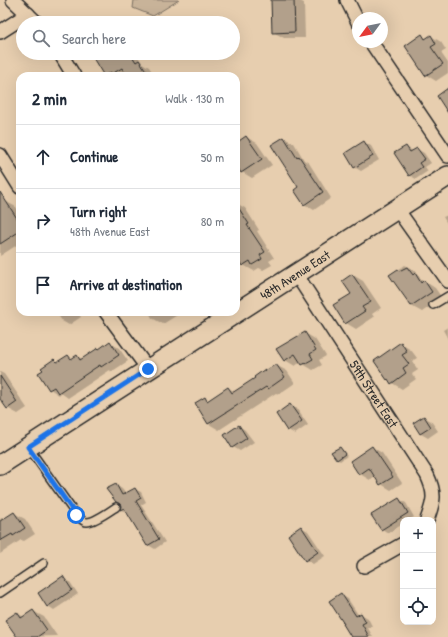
<!DOCTYPE html>
<meta charset="utf-8">
<style>
body{margin:0;font-family:"Patrick Hand",sans-serif;background:#f6f6f7;color:#1f2937}
.controls{position:absolute;right:12px;bottom:12px;display:grid;overflow:hidden;border-radius:8px;box-shadow:0 4px 16px #0002}
.controls button{width:36px;height:36px;display:grid;place-items:center;padding:0;border:0;border-bottom:1px solid #e0e1e3;background:#fff;color:#1f2937;font:20px sans-serif}
.compass{position:absolute;left:352px;top:12px;width:36px;height:36px;border-radius:50%;background:#fff;box-shadow:0 4px 16px #0002;rotate:237deg}
.stop{position:absolute;width:12px;height:12px;margin:-9px;border:3px solid #1a73e8;border-radius:50%;background:#fff}
.stop.end{background:#1a73e8;border-color:#fff;box-shadow:0 1px 4px #0008}
.list{margin:0;padding:0;list-style:none}
h2{display:flex;justify-content:space-between;align-items:center;height:52px;margin:0;padding:0 16px;font-size:17px}
h2 small{font-size:13px;font-weight:400;color:#747a83}
.list li{display:grid;grid-template-columns:26px 1fr auto;gap:12px;align-items:center;box-sizing:border-box;height:64px;padding:0 16px;border-top:1px solid #e0e1e3}
.list b{display:block;font-size:15px;white-space:nowrap}
.list p{margin:0;font-size:13px;white-space:nowrap;color:#747a83}
.list em{font-size:13px;font-style:normal;color:#747a83}
.icon{flex:none;width:22px;height:22px;fill:none;stroke:currentColor;stroke-width:2;stroke-linecap:round;stroke-linejoin:round}
.map{position:relative;flex:none;width:448px;height:637px;overflow:hidden}
.search{position:absolute;background:#fff;box-shadow:0 4px 16px #0002;left:16px;top:16px;width:224px;height:44px;display:flex;align-items:center;gap:10px;box-sizing:border-box;padding:0 14px;border-radius:22px;color:#747a83;font-size:15px}
.panel{position:absolute;background:#fff;box-shadow:0 4px 16px #0002;left:16px;top:72px;width:224px;height:244px;border-radius:12px}
.map>svg:first-child{display:block}
.green{fill:#c8b399;stroke:#7a6f62}
.shadow{fill:#0003}
.building{fill:#b2a08b;stroke:#2b2b2b}
.lines{fill:none;stroke-linecap:round;stroke-linejoin:round}
.lane-casing{stroke:#2b2b2b;stroke-width:10}
.street-casing{stroke:#2b2b2b;stroke-width:16}
.secondary-casing{stroke:#2b2b2b;stroke-width:22}
.lane{stroke:#e7ceaf;stroke-width:7}
.street{stroke:#e7ceaf;stroke-width:13}
.secondary{stroke:#e7ceaf;stroke-width:19}
.route{stroke:#1a73e8;stroke-width:5}
.labels{text-anchor:middle;dominant-baseline:central;stroke-width:3.5;stroke-linejoin:round;paint-order:stroke}
.street-label{font-size:13px;fill:#2b2b2b;stroke:#e7ceaf}
</style>
<div class="map">
<svg width="448" height="637" viewBox="0 0 448 637">
<rect width="100%" height="100%" fill="#e7ceaf"/>
<filter id="ink" filterUnits="userSpaceOnUse"><feTurbulence type="fractalNoise" baseFrequency=".025" numOctaves="2"/><feDisplacementMap in="SourceGraphic" scale="8" xChannelSelector="R" yChannelSelector="G"/><feConvolveMatrix kernelMatrix="1 2 1 2 8 2 1 2 1" color-interpolation-filters="sRGB"/></filter>
<g filter="url(#ink)">
<path class="green" d="M134 0H179L153 16 133 8Z"/>
<path class="shadow" d="M272 0H298L304 3 305 38H284L273 32Z
M422 36 427 39 431 36 441 42 446 50 441 53 448 63V73L436 81 426 75Z
M91 53H136L142 63 149 67 155 76H107L105 75Z
M246 137 257 143 272 165 252 178 242 172 236 163V144Z
M284 138 294 143 304 160 309 163 331 198 314 210 304 204Z
M364 142 371 146 379 160 361 171 354 167Z
M406 147 413 151 417 149 424 153 431 163 425 167 428 171 416 179 409 175Z
M5 201 16 207 20 214V243L0 256V204Z
M236 203 245 208 259 230 257 231 274 258 269 261 272 265 263 270 259 268 254 271 243 265 240 261 237 263 236 262Z
M448 215V225L443 217Z
M405 265 416 271 420 278 435 288 442 298 422 312 411 306 391 275Z
M353 275 363 281 381 308 372 314 374 317 356 329 346 323 352 294Z
M56 312H77L81 317 69 325 62 321Z
M149 312H182L163 324 152 318Z
M448 327V339L443 330Z
M305 333 315 339 326 356 319 360 322 365 313 370 303 364 301 362 295 366 285 360Z
M110 343 119 348 128 361 111 372 110 370 68 398 61 393 59 395 50 389 54 360 58 362 68 356 73 359 77 356 82 359Z
M401 344 411 350 417 358 412 361 418 370 412 374 416 379 402 389 392 383 390 380 388 379Z
M276 365 287 371 295 383 279 394 276 393 219 430 209 424 196 404 205 398 209 401 228 388 236 392 256 378 265 371 266 372Z
M0 372 4 374 27 408 18 414 7 408 0 398Z
M290 405 297 409 308 425 295 434 288 430 277 414Z
M424 417 431 421 438 431 428 438 421 434 414 423Z
M239 426 245 430 254 442 240 451 233 447 225 436Z
M372 447 382 453 402 483 391 490 381 484 375 476 370 480 360 474Z
M340 448 343 450 347 456 340 461 337 459Z
M116 485 122 489 126 494 135 489 141 492 146 502 141 505 165 542 155 549 148 545 128 513 121 510 122 506Z
M399 499 406 503 414 517 409 520H403V524L388 533 382 529Z
M14 513 25 519 35 534 24 541 21 540 0 554V519L2 518 5 520Z
M301 527 308 531 325 556 313 564 306 560Z
M63 578 70 582 78 594 54 610 48 606Z
M341 595 348 599 359 616 361 614 368 618 372 626 368 628 373 637H352Z
M33 611 44 617 57 636 18 637 17 613 24 617Z"/>
<path class="building" d="M271 0H294L295 32 272 33Z
M422 34 425 39 431 35 436 44 431 47 443 64 425 76 405 46Z
M90 53H130L136 62 139 60 147 72 142 76H126L122 68 112 74 111 72 104 76Z
M448 88V113L437 96Z
M246 136 262 159 241 173 236 165V143Z
M284 137 297 158 299 156 323 192 304 205 294 190 298 187 271 145Z
M364 141 373 156 354 168 345 153Z
M406 146 410 152 417 148 425 159 419 163 422 167 409 176 394 153Z
M0 192 20 223V231L0 244Z
M236 204 249 224 247 225 265 252 260 255 262 259 252 265 250 261 242 266 236 256Z
M407 267 413 275 415 273 421 283 424 280 432 292 411 306 389 275 398 269 399 271Z
M352 274 371 302 362 307 365 311 345 324 333 305 351 294 342 281Z
M305 332 316 350 310 354 313 359 302 365 295 354 284 361 276 349Z
M110 341 119 355 101 367 100 365 95 368 58 393 54 387 49 390 38 373 43 370 41 368 54 359 57 362 68 355 71 359 77 355 80 360 98 348 99 349Z
M401 342 407 352 402 355 409 364 403 368 406 373 391 384 388 379 387 380 374 361Z
M276 364 285 377 268 389 266 387 208 424 195 403 205 397 207 401 228 387 232 393 255 378 254 377 265 369V371Z
M0 376 17 402 7 409 0 399Z
M290 404 302 421 287 431 276 414Z
M424 416 431 427 420 434 413 423Z
M239 425 247 438 232 448 224 435Z
M372 446 393 477 380 485 369 468 359 475 350 461Z
M340 447 345 454 337 460 331 452Z
M116 484 122 495 135 488 141 498 136 501 159 539 147 546 124 508 120 510 121 506 120 504 116 502 106 489Z
M399 498 408 513 381 530 371 515Z
M14 512 25 528 13 536 12 534 0 541V521Z
M301 526 318 552 305 561 288 535Z
M63 576 72 590 47 607 38 593Z
M341 593 356 616 361 613 366 622 362 624 369 637H351L343 624H344L329 601Z
M33 610 47 630 37 637H17L5 620 17 612 21 618Z"/>
<g class="lines">
<g class="lane-casing">
<path id="lane" d="M433 305 448 296
M28 447 76 515C80 518 83 522 87 522 95 522 110 511 116 507
M0 593 44 563"/>
</g>
<g class="street-casing">
<g id="street">
<path d="M13 0 37 23"/>
<path d="M347 0 358 22"/>
<path d="M0 32 28 14"/>
<path d="M371 42 448 156"/>
<path d="M60 53 74 76"/>
<path d="M0 155 20 187"/>
<path d="M397 209 448 281"/>
<path id="s1" d="M296 274 427 475C436 494 434 501 427 520"/>
<path d="M106 312 148 369"/>
<path d="M364 566 403 544"/>
</g>
</g>
<g class="secondary-casing">
<g id="secondary">
<path id="s2" d="M0 465 448 176"/>
</g>
</g>
<use href="#lane" class="lane"/>
<use href="#street" class="street"/>
<use href="#secondary" class="secondary"/>
</g>
</g>
<g class="lines" filter="url(#ink)">
<path class="route" d="M76 515 28 447 148 369"/>
</g>
<g class="labels">
<g class="street-label">
<text stroke="none"><textPath href="#s2" startOffset="351">48th Avenue East</textPath></text>
<text stroke="none"><textPath href="#s1" startOffset="143">59th Street East</textPath></text>
</g>
</g>
</svg>
<div class="controls">
<button>+</button>
<button>−</button>
<button><svg class="icon" aria-label="locate" viewBox="0 0 24 24"><circle cx="12" cy="12" r="6"/><path d="M12 2v4M12 18v4M2 12h4M18 12h4"/></svg></button>
</div>
<svg class="compass" viewBox="-18 -18 36 36"><path d="M0-13l5 13h-10z" fill="#e53935"/><path d="M0 13l5-13h-10z" fill="#747a83"/></svg>
<div class="stop" style="left:76px;top:515px"></div>
<div class="stop end" style="left:148px;top:369px"></div>
<div class="search"><svg class="icon" aria-label="search" viewBox="0 0 24 24"><circle cx="10" cy="10" r="6"/><path d="M15 15l6 6"/></svg>Search here</div>
<section class="panel">
<h2>2 min<small>Walk · 130 m</small></h2>
<ul class="list">
<li><svg class="icon" aria-label="ahead" viewBox="0 0 24 24"><path d="M12 20V5M6 11l6-6 6 6"/></svg><div><b>Continue</b></div><em>50 m</em></li>
<li><svg class="icon" aria-label="right" viewBox="0 0 24 24"><path d="M7 20v-9h11M14 6l5 5-5 5"/></svg><div><b>Turn right</b><p>48th Avenue East</p></div><em>80 m</em></li>
<li><svg class="icon" aria-label="arrive" viewBox="0 0 24 24"><path d="M6 21V4h12l-3 4 3 4H6"/></svg><div><b>Arrive at destination</b></div></li>
</ul>
</section>
</div>
